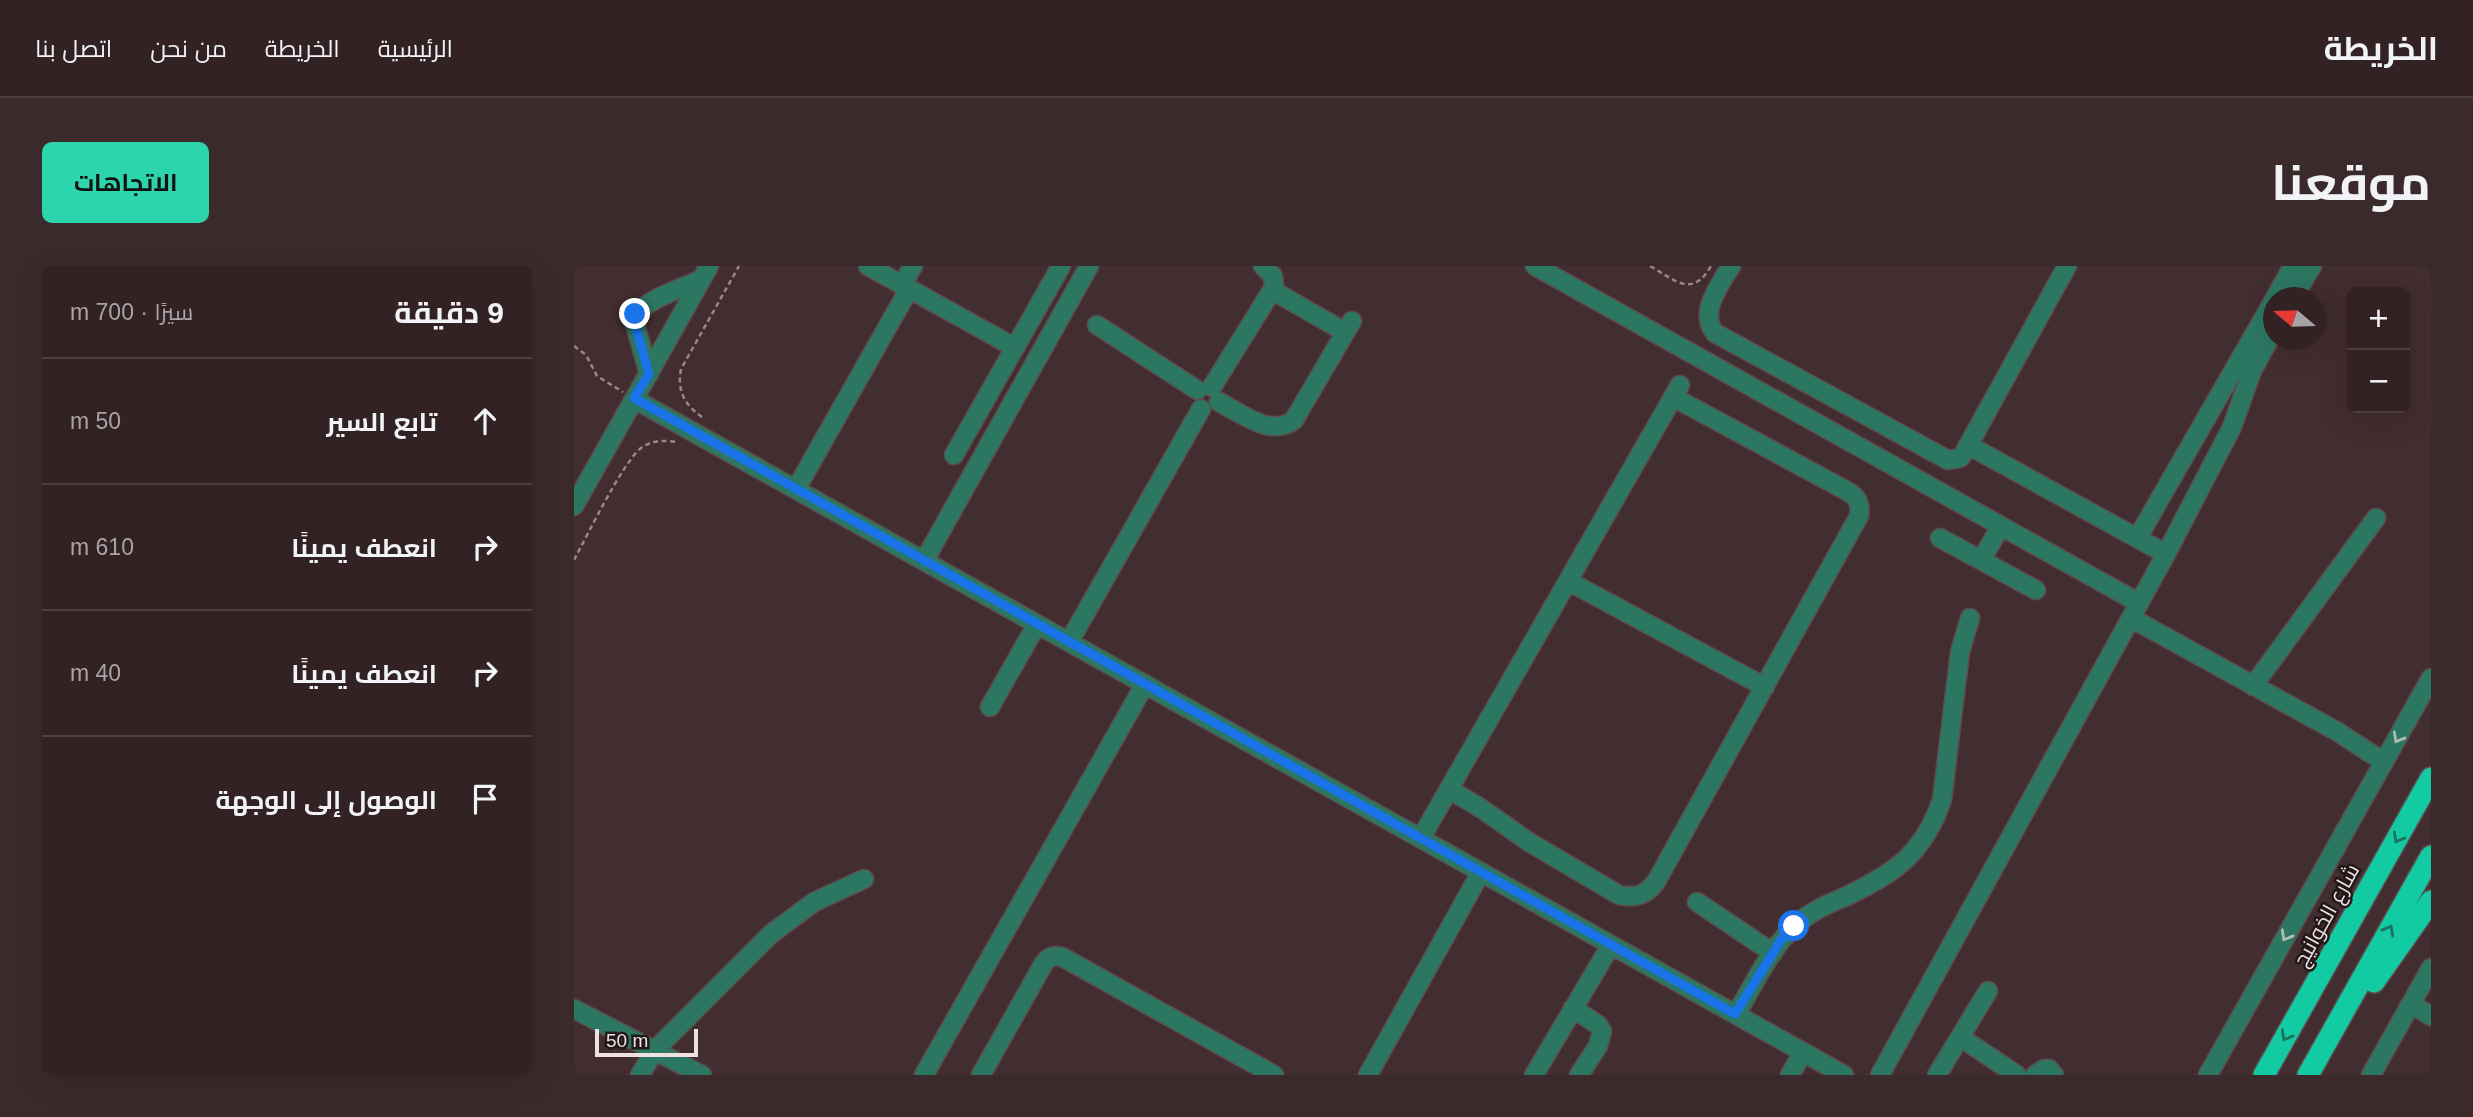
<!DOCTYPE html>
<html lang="ar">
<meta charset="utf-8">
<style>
body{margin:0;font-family:Helvetica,Cairo,sans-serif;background:#3a2a2c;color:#f1f3f6;direction:rtl}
.controls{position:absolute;right:21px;top:21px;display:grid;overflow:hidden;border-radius:10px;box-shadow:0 7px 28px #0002}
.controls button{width:63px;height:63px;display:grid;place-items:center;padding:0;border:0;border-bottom:2px solid #4d3f41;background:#322224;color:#f1f3f6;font:35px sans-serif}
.compass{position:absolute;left:1689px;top:21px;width:63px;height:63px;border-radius:50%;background:#322224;box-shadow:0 7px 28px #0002;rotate:289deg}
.scale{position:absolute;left:21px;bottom:18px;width:103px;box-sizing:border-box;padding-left:7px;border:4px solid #eee1e2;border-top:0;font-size:19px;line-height:24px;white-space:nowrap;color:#eee1e2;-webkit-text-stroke:5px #221819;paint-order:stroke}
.stop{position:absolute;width:21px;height:21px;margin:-16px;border:5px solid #1a73e8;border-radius:50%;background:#fff}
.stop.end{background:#1a73e8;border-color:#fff;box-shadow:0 2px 7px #0008}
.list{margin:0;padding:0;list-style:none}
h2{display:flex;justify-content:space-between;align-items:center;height:91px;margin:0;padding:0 28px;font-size:30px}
h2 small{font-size:23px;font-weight:400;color:#a8a4a6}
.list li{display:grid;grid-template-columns:46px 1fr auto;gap:21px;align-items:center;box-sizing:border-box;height:126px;padding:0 28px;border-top:2px solid #4d3f41}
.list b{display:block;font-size:26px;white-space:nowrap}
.list em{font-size:23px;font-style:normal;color:#a8a4a6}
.icon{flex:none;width:38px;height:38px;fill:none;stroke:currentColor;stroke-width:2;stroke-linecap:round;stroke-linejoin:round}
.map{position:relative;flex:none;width:1857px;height:809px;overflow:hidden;direction:ltr;border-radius:10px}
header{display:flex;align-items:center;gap:42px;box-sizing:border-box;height:98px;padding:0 35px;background:#322224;border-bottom:2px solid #4d3f41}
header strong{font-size:33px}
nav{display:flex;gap:38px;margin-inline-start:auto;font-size:24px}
.intro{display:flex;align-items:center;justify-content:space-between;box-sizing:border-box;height:168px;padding:0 42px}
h1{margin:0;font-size:49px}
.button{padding:18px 32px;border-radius:10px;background:#2cd5ab;color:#111;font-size:24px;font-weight:700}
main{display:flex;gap:42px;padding:0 42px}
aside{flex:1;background:#322224;border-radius:10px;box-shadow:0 7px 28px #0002}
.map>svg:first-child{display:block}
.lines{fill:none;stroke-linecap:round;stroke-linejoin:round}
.minor-casing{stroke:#5e4a4c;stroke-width:21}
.highway-casing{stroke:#5e4a4c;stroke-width:24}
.path{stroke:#988789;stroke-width:2.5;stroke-dasharray:5 3.5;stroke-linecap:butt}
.minor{stroke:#2c7762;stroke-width:18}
.highway{stroke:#12cba3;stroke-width:21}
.oneway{stroke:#aabcb5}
.oneway2{stroke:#1a725e}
.route{stroke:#1a73e8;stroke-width:9}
.labels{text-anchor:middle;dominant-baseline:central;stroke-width:5;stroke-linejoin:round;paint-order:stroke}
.street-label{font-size:21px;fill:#eee1e2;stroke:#221819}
</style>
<header>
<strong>الخريطة</strong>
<nav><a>الرئيسية</a><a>الخريطة</a><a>من نحن</a><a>اتصل بنا</a></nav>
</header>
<div class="intro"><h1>موقعنا</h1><a class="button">الاتجاهات</a></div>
<main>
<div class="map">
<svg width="1857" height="809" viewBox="0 0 1857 809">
<rect width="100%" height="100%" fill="#422d30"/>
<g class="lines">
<g class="minor-casing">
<path id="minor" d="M294 0 440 81
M961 0 1565 337
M1157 0C1146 19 1124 46 1141 67L1374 194 1386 192 1390 187 1493 0
M328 19 339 0
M698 24 771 66
M1701 32 1719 0
M1719 32 1738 0
M523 59 623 124
M75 108 60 55C64 35 109 22 128 13
M638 121 700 21 699 10 689 0
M60 133 1270 809
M645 136C667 147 697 172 720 154L778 55
M1394 179 1592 288
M380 189 487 0
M222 223 335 23
M0 240 135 0
M1564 271 1700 34
M1366 272 1462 324
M1407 294 1427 260
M350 295 515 0
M994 315 1191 421
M1557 352 1764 466 1810 496
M495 376 627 143
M1679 420 1802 252
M416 441 463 358
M875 523 908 543 955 576 1045 629C1062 633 1074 628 1083 614L1285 250C1287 238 1284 231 1273 225L1099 131
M847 572 1106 119
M1123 636 1199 687
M1837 738 1857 750
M999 742 1024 759 1028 765 1024 780 1005 809
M0 743 128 809
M1162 748C1180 719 1196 682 1222 659 1237 645 1254 638 1273 630 1322 606 1349 588 1368 534L1386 386 1396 352
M1386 771 1443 809
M66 809 80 785 197 668 240 636 290 613
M350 809 571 418
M407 809 470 697C475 690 482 688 490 692L700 809
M794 809 907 606
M960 809 1037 679
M1216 809 1229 786
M1306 809 1592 288 1658 161 1678 105 1700 64
M1363 809 1414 725
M1461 809 1470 803H1475L1480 809
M1634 809 1857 412
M1797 809 1857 702"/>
</g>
<g class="highway-casing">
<path id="highway" d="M1800 716 1857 635
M1690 809 1857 512
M1734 809 1857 590"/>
</g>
<path class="path" d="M1076 0C1101 14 1118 33 1137 0
M0 80 12 89 23 110 49 126
M128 151C110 138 103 125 107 103L165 0
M0 294C13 270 49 196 67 182 78 174 90 174 103 176"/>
<use href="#minor" class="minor"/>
<use href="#highway" class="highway"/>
</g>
<defs><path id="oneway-chevron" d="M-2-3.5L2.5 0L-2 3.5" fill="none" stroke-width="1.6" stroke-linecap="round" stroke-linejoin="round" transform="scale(1.75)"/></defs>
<g class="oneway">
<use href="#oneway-chevron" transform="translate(1824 472) rotate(119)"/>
<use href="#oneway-chevron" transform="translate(1712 670) rotate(119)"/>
</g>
<g class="oneway2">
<use href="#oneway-chevron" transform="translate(1824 572) rotate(119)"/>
<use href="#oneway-chevron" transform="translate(1815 664) rotate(-61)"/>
<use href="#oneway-chevron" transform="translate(1712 770) rotate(119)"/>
</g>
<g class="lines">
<path class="route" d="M61 48 60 55 75 108 60 132 1161 748 1207 674 1220 660"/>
</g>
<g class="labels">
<g class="street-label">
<text transform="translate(1752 649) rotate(-61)">شارع الخوانيج</text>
</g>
</g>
</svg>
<div class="controls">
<button>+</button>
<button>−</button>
</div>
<svg class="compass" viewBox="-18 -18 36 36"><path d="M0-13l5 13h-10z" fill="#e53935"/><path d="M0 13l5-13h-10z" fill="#a8a4a6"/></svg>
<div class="scale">50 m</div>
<div class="stop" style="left:1220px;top:660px"></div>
<div class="stop end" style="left:61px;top:48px"></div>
</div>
<aside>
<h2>9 دقيقة<small>سيرًا · 700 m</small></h2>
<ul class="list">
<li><svg class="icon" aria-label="ahead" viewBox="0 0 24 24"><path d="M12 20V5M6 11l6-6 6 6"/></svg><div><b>تابع السير</b></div><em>50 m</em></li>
<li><svg class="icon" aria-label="right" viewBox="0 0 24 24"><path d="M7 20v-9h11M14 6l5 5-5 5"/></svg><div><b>انعطف يمينًا</b></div><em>610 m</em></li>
<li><svg class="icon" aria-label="right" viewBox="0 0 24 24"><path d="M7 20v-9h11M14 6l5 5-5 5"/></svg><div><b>انعطف يمينًا</b></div><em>40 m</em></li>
<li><svg class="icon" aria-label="arrive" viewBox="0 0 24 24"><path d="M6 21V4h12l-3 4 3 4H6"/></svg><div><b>الوصول إلى الوجهة</b></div></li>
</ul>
</aside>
</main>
